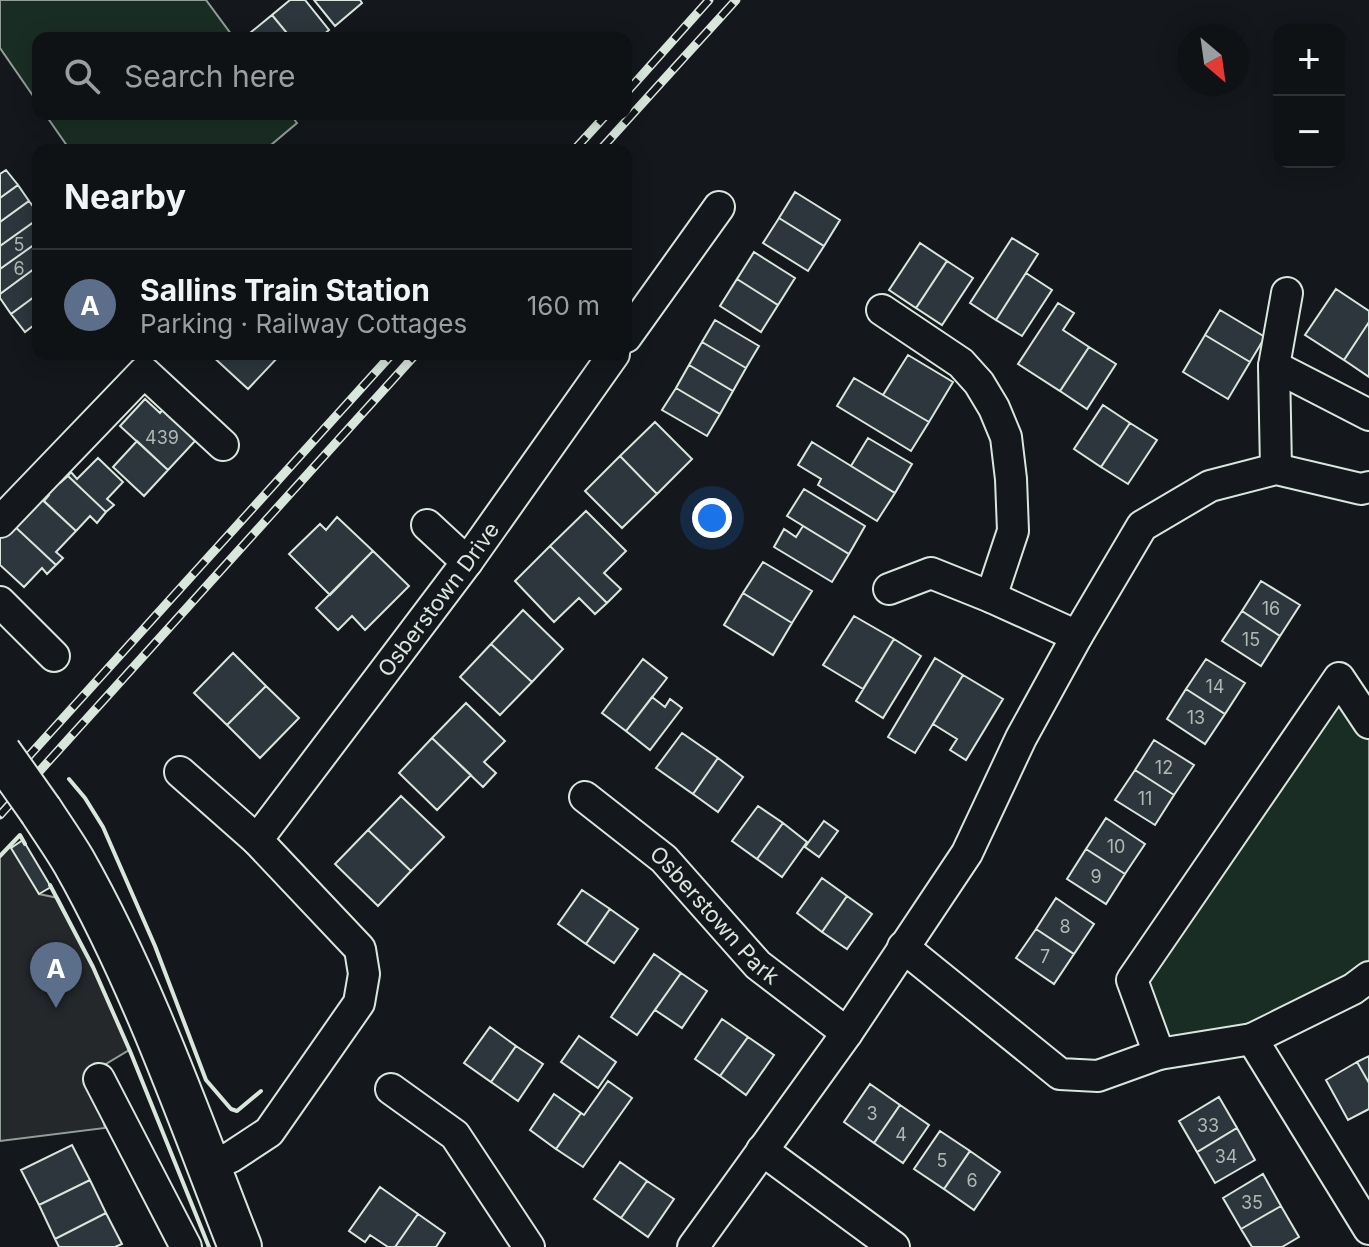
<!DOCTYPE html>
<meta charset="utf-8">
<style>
body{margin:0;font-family:Inter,sans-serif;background:#181b1e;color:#f1f3f6}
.controls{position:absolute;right:24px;top:24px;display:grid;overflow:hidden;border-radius:16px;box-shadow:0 4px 20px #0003}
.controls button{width:72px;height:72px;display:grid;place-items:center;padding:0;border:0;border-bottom:2px solid #2f3234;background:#0f1215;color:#f1f3f6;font:40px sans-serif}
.compass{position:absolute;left:1177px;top:24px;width:72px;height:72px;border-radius:50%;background:#0f1215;box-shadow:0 4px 20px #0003;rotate:151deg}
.you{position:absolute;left:712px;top:518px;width:28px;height:28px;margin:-20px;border:6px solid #fff;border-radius:50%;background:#1a73e8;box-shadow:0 0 0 12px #1a73e833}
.badge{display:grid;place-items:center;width:52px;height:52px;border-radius:50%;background:#0b8043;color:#fff;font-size:26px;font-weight:700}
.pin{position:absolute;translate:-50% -66px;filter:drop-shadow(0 2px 4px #0008)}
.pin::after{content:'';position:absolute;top:42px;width:28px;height:24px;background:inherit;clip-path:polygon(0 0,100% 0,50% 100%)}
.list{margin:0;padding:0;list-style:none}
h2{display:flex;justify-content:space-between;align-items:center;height:104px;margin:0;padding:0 32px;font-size:34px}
h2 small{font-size:26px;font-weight:400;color:#9b9ea0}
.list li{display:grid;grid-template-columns:52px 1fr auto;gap:24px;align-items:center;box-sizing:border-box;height:112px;padding:0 32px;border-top:2px solid #2f3234}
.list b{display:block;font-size:30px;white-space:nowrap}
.list p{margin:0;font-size:26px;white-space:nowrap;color:#9b9ea0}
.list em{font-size:26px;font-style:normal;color:#9b9ea0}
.icon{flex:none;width:44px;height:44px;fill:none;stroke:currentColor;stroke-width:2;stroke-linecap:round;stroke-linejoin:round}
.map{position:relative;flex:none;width:1369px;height:1247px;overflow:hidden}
.search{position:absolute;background:#0f1215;box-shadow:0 4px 20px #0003;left:32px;top:32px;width:600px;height:88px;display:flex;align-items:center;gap:20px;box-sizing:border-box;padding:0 28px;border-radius:16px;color:#9b9ea0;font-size:30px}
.panel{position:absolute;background:#0f1215;box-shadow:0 4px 20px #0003;left:32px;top:144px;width:600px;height:216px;border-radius:16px}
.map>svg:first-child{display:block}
.green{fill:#1a2d24;stroke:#939e99;stroke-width:2}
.parking{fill:#24282b;stroke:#939e99;stroke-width:2}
.building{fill:#2c363c;stroke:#d8e6dc;stroke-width:2}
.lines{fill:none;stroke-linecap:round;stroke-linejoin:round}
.street-casing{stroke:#d8e6dc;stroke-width:34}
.secondary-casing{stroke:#d8e6dc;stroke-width:46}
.street{stroke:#14181c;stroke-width:30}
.secondary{stroke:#14181c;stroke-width:42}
.rail-casing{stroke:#d8e6dc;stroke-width:9}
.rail{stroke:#14181c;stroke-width:6;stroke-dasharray:18;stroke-linecap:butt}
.secondary-bridge-casing{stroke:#d8e6dc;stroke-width:46;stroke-linecap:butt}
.secondary-bridge{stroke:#14181c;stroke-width:42}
.wall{stroke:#d8e6dc;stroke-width:4}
.labels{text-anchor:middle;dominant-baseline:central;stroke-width:6;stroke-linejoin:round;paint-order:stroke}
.number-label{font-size:18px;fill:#adbab4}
.street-label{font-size:22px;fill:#d8e6dc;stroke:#14181c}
</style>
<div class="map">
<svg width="1369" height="1247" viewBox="0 0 1369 1247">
<rect width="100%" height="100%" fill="#14181c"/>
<path class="green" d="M0 0H206L234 38H38V103L0 48Z
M45 114H290L297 123 265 150H70Z
M1339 688 1369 736V961L1322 993 1260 1031 1153 1046 1136 973Z"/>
<path class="parking" d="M11 844 39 894 58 898 93 967 129 1050 91 1073 105 1128 0 1141V856Z"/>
<path class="building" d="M290 0H305L329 30 320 38H291L272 15Z
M314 0H360L362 3 335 26Z
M272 15 291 38H246L245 37Z
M6 170 18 185 0 198V174Z
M18 185 29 201 0 222V198Z
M795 192 840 220 824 246 779 218Z
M29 201 38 213V219L0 246V222Z
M779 218 824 246 808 271 763 243Z
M38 219V242L0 269V246Z
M1012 238 1038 254 996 320 970 303Z
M38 242V266L0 294V269Z
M920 243 947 261 916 308 889 290Z
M754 252 795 278 778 305 737 279Z
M947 261 973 278 942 325 916 308Z
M38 266V294L11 314 0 298V294Z
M1026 273 1052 290 1022 336 996 320Z
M737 279 778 305 761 332 720 306Z
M1336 289 1369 311V322L1344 360 1305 335Z
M38 294V322L25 332 11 314Z
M1058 303 1074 313 1063 330 1089 347 1060 391 1018 364Z
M1220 310 1265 337 1250 362 1205 335Z
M715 320 759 346 746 368 702 342Z
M1369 322V377L1344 360Z
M1205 335 1250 362 1228 399 1183 372Z
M702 342 746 368 733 391 689 365Z
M1089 347 1116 364 1087 409 1060 391Z
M210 354H281L248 389Z
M908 355 953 382 929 422 883 395Z
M689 365 733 391 720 414 676 388Z
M854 378 929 422 911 451 837 406Z
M676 388 720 414 707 436 662 410Z
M145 399 160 413 168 404 193 427 187 433 195 441 168 470 120 426Z
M1103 405 1130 423 1101 467 1074 449Z
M655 422 692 459 657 494 620 456Z
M1130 423 1157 440 1128 484 1101 467Z
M868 438 912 464 895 493 851 466Z
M137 441 168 470 144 496 113 467Z
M812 442 895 493 877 521 818 485 821 479 798 465Z
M620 456 657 494 622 528 585 491Z
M98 458 123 482 107 499 114 505 106 512 68 476 71 472 77 479Z
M68 476 106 512 97 523 90 516 76 531 44 501 49 495 42 489 53 477 60 483Z
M804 489 865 526 849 554 787 516Z
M37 495 76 531 56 552 63 558 56 565 11 523Z
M586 511 626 551 604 573 621 589 607 603 550 546Z
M337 517 373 551 330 595 289 554 320 524 326 530Z
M11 523 56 565 47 574 42 568 24 587 0 565V535Z
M803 526 849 554 832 582 774 547 784 529 796 537Z
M550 546 607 603 595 614 579 598 554 622 515 581Z
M373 551 409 586 365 630 352 616 338 630 316 608Z
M763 562 812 591 792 623 743 593Z
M1261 581 1300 605 1280 636 1242 611Z
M743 593 792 623 773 655 724 625Z
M523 610 563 649 532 682 491 644Z
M1242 611 1280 636 1261 666 1222 641Z
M854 616 894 639 863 689 823 665Z
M894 639 921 656 883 718 856 701Z
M491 644 532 682 500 715 460 677Z
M233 653 266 686 227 725 194 693Z
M935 658 963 675 915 753 888 737Z
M643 659 667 678 626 731 602 713Z
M1206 659 1245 683 1225 714 1186 689Z
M963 675 1003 699 966 760 950 750 957 739 933 724Z
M266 686 299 718 260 758 227 725Z
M1186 689 1225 714 1205 744 1167 719Z
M652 697 665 707 670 699 682 708 650 750 626 731Z
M466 703 505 741 484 762 496 773 483 787 432 738Z
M682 733 718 758 693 794 656 768Z
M432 738 471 775 437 810 399 773Z
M1154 740 1194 765 1174 795 1135 770Z
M718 758 743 777 718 812 693 794Z
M1135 770 1174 795 1155 825 1115 800Z
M401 796 444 837 411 871 368 830Z
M758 806 783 823 757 859 732 841Z
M1106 818 1145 844 1125 874 1086 849Z
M824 821 838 831 819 857 805 847Z
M783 823 807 842 782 877 757 859Z
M368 830 411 871 378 906 335 864Z
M23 840 51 887 39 894 11 848Z
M1086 849 1125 874 1106 904 1067 879Z
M822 878 847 896 822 932 797 913Z
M582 890 610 909 586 944 558 924Z
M847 896 872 914 847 949 822 932Z
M1056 898 1094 924 1074 954 1036 929Z
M610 909 638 929 614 963 586 944Z
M1036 929 1074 954 1054 984 1016 958Z
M654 954 681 973 637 1035 611 1017Z
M681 973 707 991 682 1028 655 1010Z
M722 1019 748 1037 720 1076 695 1059Z
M490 1027 516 1046 491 1082 464 1063Z
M579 1036 616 1062 598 1088 561 1062Z
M748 1037 774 1055 746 1095 720 1076Z
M516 1046 543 1064 518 1101 491 1082Z
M1369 1056V1083L1357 1062Z
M1357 1062 1369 1083V1109L1348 1120 1326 1080Z
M608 1081 632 1098 583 1167 556 1149 581 1113 584 1115Z
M870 1084 900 1105 874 1143 844 1122Z
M554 1094 581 1113 556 1149 530 1130Z
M1219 1097 1237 1128 1197 1152 1179 1121Z
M900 1105 929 1125 903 1163 874 1143Z
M1237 1128 1255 1160 1215 1183 1197 1152Z
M940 1131 970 1151 944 1189 914 1169Z
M72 1145 90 1180 39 1205 21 1170Z
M970 1151 1000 1172 974 1210 944 1189Z
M620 1162 647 1181 621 1218 594 1199Z
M1263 1174 1281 1206 1241 1229 1223 1198Z
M90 1180 106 1213 55 1239 39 1205Z
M647 1181 674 1199 648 1237 621 1218Z
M380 1187 418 1214 395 1247H388L370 1235 365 1242 349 1231Z
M1281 1206 1299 1237 1282 1247H1252L1241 1229Z
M106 1213 122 1244 115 1247H59L55 1239Z
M418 1214 445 1233 436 1247H395Z"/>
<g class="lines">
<g class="street-casing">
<g id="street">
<path d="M882 310 961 363 979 383 994 408 1006 437 1011 479 1013 531 991 597"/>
<path d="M626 337 719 207"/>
<path d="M1274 366 1369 415"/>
<path d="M1276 469 1274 366 1287 293"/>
<path d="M0 522 144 372 223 445"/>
<path d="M427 525 467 562"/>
<path d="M889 589 931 573 991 597 1077 636"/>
<path d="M0 602 54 656"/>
<path d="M180 772 257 840"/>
<path id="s1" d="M585 797 664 859 758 965 847 1033"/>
<path d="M903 947 1060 1074 1098 1076 1159 1054 1252 1039 1369 1229"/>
<path d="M1252 1039 1353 989 1369 977"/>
<path d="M1159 1054 1132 980 1339 678 1369 723"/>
<path d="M99 1079 186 1247"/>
<path d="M391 1089 455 1135 529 1247"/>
<path d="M762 1150 894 1247"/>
<path id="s2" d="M208 1167 231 1157 269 1132 359 1003 364 974 360 949 257 840 467 562 614 354"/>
<path d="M693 1247 847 1033 967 853 1021 738 1077 636 1142 526 1210 486 1276 469 1361 489 1369 487"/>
</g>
</g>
<g class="secondary-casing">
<path id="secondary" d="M41 811C52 828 64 845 74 862 143 984 189 1117 240 1247"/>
</g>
<use href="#street" class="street"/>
<use href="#secondary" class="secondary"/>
<g class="rail-casing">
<path id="rail" d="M626 93 709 0
M574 150 607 114
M600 150 736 0
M0 788 392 354
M0 815 416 354"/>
</g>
<use href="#rail" class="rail"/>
<g class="secondary-bridge-casing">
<path id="secondary-bridge" d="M0 753 41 811"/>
</g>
<use href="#secondary-bridge" class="secondary-bridge"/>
<path class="wall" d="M69 779 85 798 103 827 155 946 206 1080 231 1109 237 1111 261 1091
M0 856 20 835 25 844
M50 885 93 967 130 1051 209 1247"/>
</g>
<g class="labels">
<g class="number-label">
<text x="19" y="244">5</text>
<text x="19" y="268">6</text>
<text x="162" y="437">439</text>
<text x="1271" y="608">16</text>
<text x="1251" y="639">15</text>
<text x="1215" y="686">14</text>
<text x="1196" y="717">13</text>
<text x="1164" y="767">12</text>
<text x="1145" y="798">11</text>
<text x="1116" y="846">10</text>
<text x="1096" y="876">9</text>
<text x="1065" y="926">8</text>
<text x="1045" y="956">7</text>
<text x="872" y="1113">3</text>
<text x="1208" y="1125">33</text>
<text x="901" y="1134">4</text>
<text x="1226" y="1156">34</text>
<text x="942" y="1160">5</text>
<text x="972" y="1180">6</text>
<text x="1252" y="1202">35</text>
</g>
<g class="street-label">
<text stroke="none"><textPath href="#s2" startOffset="734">Osberstown Drive</textPath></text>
<text stroke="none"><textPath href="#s1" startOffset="176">Osberstown Park</textPath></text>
</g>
</g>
</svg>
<div class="controls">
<button>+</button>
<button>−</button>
</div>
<svg class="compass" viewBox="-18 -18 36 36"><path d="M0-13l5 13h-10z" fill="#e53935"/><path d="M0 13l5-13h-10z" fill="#9b9ea0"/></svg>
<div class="you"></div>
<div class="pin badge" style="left:56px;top:1008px;background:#5c6f8a">A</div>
<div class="search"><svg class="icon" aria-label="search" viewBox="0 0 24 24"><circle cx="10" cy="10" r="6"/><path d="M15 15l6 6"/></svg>Search here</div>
<section class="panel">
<h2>Nearby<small></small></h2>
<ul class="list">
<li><span class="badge" style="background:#5c6f8a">A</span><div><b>Sallins Train Station</b><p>Parking · Railway Cottages</p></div><em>160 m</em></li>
</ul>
</section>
</div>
